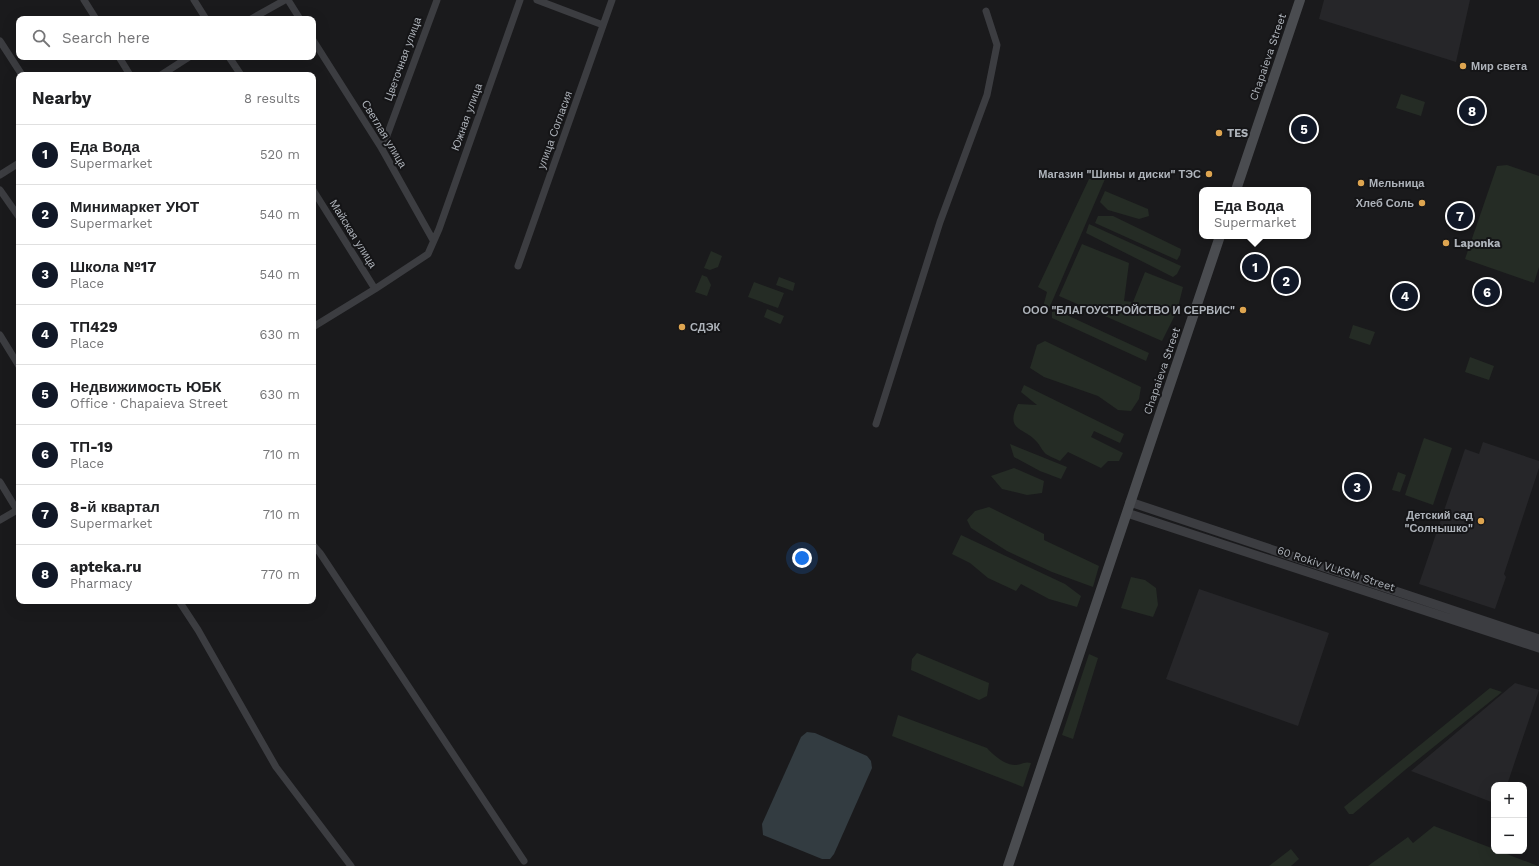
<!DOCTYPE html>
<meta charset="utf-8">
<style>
body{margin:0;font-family:"Work Sans",sans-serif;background:#f6f6f6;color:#202124}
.controls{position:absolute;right:12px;bottom:12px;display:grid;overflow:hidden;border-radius:8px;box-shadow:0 4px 16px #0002}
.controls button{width:36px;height:36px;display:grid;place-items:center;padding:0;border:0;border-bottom:1px solid #e0e0e0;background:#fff;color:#202124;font:20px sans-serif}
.you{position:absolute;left:802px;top:558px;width:14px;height:14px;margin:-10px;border:3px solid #fff;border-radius:50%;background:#1a73e8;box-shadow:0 0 0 6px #1a73e833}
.badge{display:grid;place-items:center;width:26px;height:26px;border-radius:50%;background:#111827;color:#fff;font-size:13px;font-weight:700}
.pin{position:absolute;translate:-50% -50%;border:2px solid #fff;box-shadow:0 1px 4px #0006}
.popup{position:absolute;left:1199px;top:187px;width:112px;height:52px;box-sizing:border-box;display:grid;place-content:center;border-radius:8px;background:#fff;filter:drop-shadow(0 1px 3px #0005);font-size:13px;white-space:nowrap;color:#757577}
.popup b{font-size:15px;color:#202124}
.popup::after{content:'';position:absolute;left:50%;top:100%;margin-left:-8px;border:8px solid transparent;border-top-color:#fff}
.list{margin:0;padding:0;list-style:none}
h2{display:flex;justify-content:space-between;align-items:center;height:52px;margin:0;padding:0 16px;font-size:17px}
h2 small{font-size:13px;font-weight:400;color:#757577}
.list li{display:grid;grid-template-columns:26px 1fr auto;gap:12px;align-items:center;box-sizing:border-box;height:60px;padding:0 16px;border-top:1px solid #e0e0e0}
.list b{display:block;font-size:15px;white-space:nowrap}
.list p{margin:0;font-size:13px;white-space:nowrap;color:#757577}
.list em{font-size:13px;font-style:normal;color:#757577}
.icon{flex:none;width:22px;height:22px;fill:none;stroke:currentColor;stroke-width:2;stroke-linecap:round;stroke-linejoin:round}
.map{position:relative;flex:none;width:1539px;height:866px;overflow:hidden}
.search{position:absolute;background:#fff;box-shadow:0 4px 16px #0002;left:16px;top:16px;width:300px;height:44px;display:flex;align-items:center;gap:10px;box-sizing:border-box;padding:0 14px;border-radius:8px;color:#757577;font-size:15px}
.panel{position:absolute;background:#fff;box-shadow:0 4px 16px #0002;left:16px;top:72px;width:300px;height:532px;border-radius:8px}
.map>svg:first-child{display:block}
.built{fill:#262629}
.green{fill:#252c25}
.water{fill:#333c41}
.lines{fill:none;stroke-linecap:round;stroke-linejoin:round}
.minor{stroke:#3c3d41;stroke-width:7}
.tertiary{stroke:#3c3d41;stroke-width:9}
.secondary{stroke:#4a4c50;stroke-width:10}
.poi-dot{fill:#dea550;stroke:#151517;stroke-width:1.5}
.labels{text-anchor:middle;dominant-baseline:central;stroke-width:4;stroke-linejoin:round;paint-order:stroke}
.street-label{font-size:11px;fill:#aeb3ba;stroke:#151517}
.poi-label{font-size:11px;font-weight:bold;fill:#aeb3ba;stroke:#151517;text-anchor:start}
</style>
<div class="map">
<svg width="1539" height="866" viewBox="0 0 1539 866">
<rect width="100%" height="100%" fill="#1a1a1c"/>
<path class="built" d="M1324 0H1470L1456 62 1319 19Z
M1483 442 1539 461V468L1504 574 1506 577 1495 609 1419 584 1465 449 1479 454Z
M1199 589 1329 633 1298 726 1166 679Z
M1515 683 1539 690 1507 785H1494V803L1411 771Z"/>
<path class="green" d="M1401 94 1425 102 1421 116 1396 108Z
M1507 165 1539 176V267L1534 283 1465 259 1497 166Z
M1089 179H1105L1048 311 1043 307 1047 292 1038 287Z
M1105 191 1148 209 1149 216 1139 219 1108 210 1100 202Z
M1098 216H1113L1181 249 1180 255 1177 260 1095 223Z
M1089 224 1181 266 1177 274 1173 277 1086 233Z
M1082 244 1129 263 1124 301 1133 302 1145 272 1183 287 1177 311 1162 341 1059 296Z
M711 251 722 256 718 267 710 270 704 268Z
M702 275 707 277 711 285 707 296 695 292Z
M779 277 795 283 793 291 776 285Z
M754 282 784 293 778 308 748 297Z
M767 309 784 316 781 323 780 324 764 317Z
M1058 311 1149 353 1146 361 1052 318V312Z
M1353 325 1375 332 1370 345 1349 338Z
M1045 341 1141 387 1139 399 1131 411 1118 410 1098 396 1044 377 1030 368 1037 345Z
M1470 357 1494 366 1489 380 1465 372Z
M1024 385 1124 434 1120 443 1094 431 1091 437 1123 453 1119 461H1108L1101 468 1068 452 1060 461C1055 458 1047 456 1044 452 1041 449 1040 445 1037 442 1025 428 1004 431 1018 404L1037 405 1021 392Z
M1424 438 1452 448 1433 505 1405 495Z
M1010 444 1067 467 1061 479 1040 471 1014 457Z
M1014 468 1044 481 1042 493 1027 495 1002 489 991 476Z
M1398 472 1406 475 1400 492 1392 490Z
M989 507 1044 534V540L1099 566 1093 587 1052 572 1007 551 971 528 967 520 975 511Z
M961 535 1065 584 1081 596 1077 607 1049 599 1021 584 1016 591 988 578 970 563 952 554Z
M1131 577 1145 580 1156 588 1158 605 1153 617 1121 608Z
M917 653 989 683 987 696 979 700 911 670 912 659Z
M1089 654 1098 658 1073 739 1062 735Z
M1490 688 1502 692 1405 770 1353 814H1349L1344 807Z
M898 715 987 748C993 755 1005 765 1015 765 1021 765 1024 761 1031 763L1023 787 892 736Z
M1434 826 1494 849V851H1499L1538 866H1368L1408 837 1413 843Z
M1291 849 1299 859 1291 866H1269Z"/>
<path class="water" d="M807 732 815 733 867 756 871 761 872 768 834 854 830 859H822L763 835 762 824 801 737Z"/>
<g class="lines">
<path class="minor" d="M84 0 96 19
M194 0 206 19
M288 0 300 19
M537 0 603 25
M251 19 285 0
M313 40 382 149 433 240
M0 41 22 75
M119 57 130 75
M229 57 241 75
M161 75 189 57
M382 149 437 0
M0 175 19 163
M0 190 19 217
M313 190 375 289
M518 266 612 0
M313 327 375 289 428 254 439 229 520 0
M0 335 19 366
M876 424 940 222 987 95 997 45 986 11
M0 482 17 510
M0 520 19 509
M313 545 320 553 524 861
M179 601 198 630 276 767 351 866"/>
<path class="tertiary" d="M1130 502 1539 639
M1127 513 1539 648"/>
<path class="secondary" d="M1236 190 1300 0
M1008 866 1220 236"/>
</g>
<g class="poi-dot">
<circle cx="1463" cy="66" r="4"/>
<circle cx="1219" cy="133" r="4"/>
<circle cx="1209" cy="174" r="4"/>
<circle cx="1361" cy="183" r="4"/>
<circle cx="1422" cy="203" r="4"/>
<circle cx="1446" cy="243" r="4"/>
<circle cx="1243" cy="310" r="4"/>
<circle cx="682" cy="327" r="4"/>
<circle cx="1481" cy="521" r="4"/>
</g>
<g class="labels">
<g class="street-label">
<text transform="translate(1268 57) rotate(-71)">Chapaieva Street</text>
<text transform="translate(403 59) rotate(-70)">Цветочная улица</text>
<text transform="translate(467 117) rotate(-70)">Южная улица</text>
<text transform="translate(555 130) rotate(-70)">улица Согласия</text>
<text transform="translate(384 134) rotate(59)">Светлая улица</text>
<text transform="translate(353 234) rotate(58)">Майская улица</text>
<text transform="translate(1162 371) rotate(-71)">Chapaieva Street</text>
<text transform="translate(1336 569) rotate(18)">60 Rokiv VLKSM Street</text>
</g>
<g class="poi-label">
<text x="1471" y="66">Мир света</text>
<text x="1227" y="133">TES</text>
<text x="1201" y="174" text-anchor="end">Магазин "Шины и диски" ТЭС</text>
<text x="1369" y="183">Мельница</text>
<text x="1414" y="203" text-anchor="end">Хлеб Соль</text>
<text x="1454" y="243">Laponka</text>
<text x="1235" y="310" text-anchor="end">ООО "БЛАГОУСТРОЙСТВО И СЕРВИС"</text>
<text x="690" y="327">СДЭК</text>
<text x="1473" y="515" text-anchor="end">Детский сад<tspan x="1473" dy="13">"Солнышко"</tspan></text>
</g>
</g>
</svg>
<div class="controls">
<button>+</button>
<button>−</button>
</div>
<div class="you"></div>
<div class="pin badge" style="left:1255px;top:267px">1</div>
<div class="popup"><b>Еда Вода</b>Supermarket</div>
<div class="pin badge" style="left:1286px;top:281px">2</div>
<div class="pin badge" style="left:1357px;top:487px">3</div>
<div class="pin badge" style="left:1405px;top:296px">4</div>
<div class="pin badge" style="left:1304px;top:129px">5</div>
<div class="pin badge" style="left:1487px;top:292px">6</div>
<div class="pin badge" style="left:1460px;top:216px">7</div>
<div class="pin badge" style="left:1472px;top:111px">8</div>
<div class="search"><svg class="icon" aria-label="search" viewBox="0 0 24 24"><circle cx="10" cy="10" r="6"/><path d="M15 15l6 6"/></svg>Search here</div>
<section class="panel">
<h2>Nearby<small>8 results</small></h2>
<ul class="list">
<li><span class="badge">1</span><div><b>Еда Вода</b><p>Supermarket</p></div><em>520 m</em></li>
<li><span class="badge">2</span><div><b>Минимаркет УЮТ</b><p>Supermarket</p></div><em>540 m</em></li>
<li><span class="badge">3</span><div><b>Школа №17</b><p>Place</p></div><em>540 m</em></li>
<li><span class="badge">4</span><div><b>ТП429</b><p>Place</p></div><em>630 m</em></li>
<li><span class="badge">5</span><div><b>Недвижимость ЮБК</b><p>Office · Chapaieva Street</p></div><em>630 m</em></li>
<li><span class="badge">6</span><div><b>ТП-19</b><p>Place</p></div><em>710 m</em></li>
<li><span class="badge">7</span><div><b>8-й квартал</b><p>Supermarket</p></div><em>710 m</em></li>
<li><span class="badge">8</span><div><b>apteka.ru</b><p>Pharmacy</p></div><em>770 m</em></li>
</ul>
</section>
</div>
